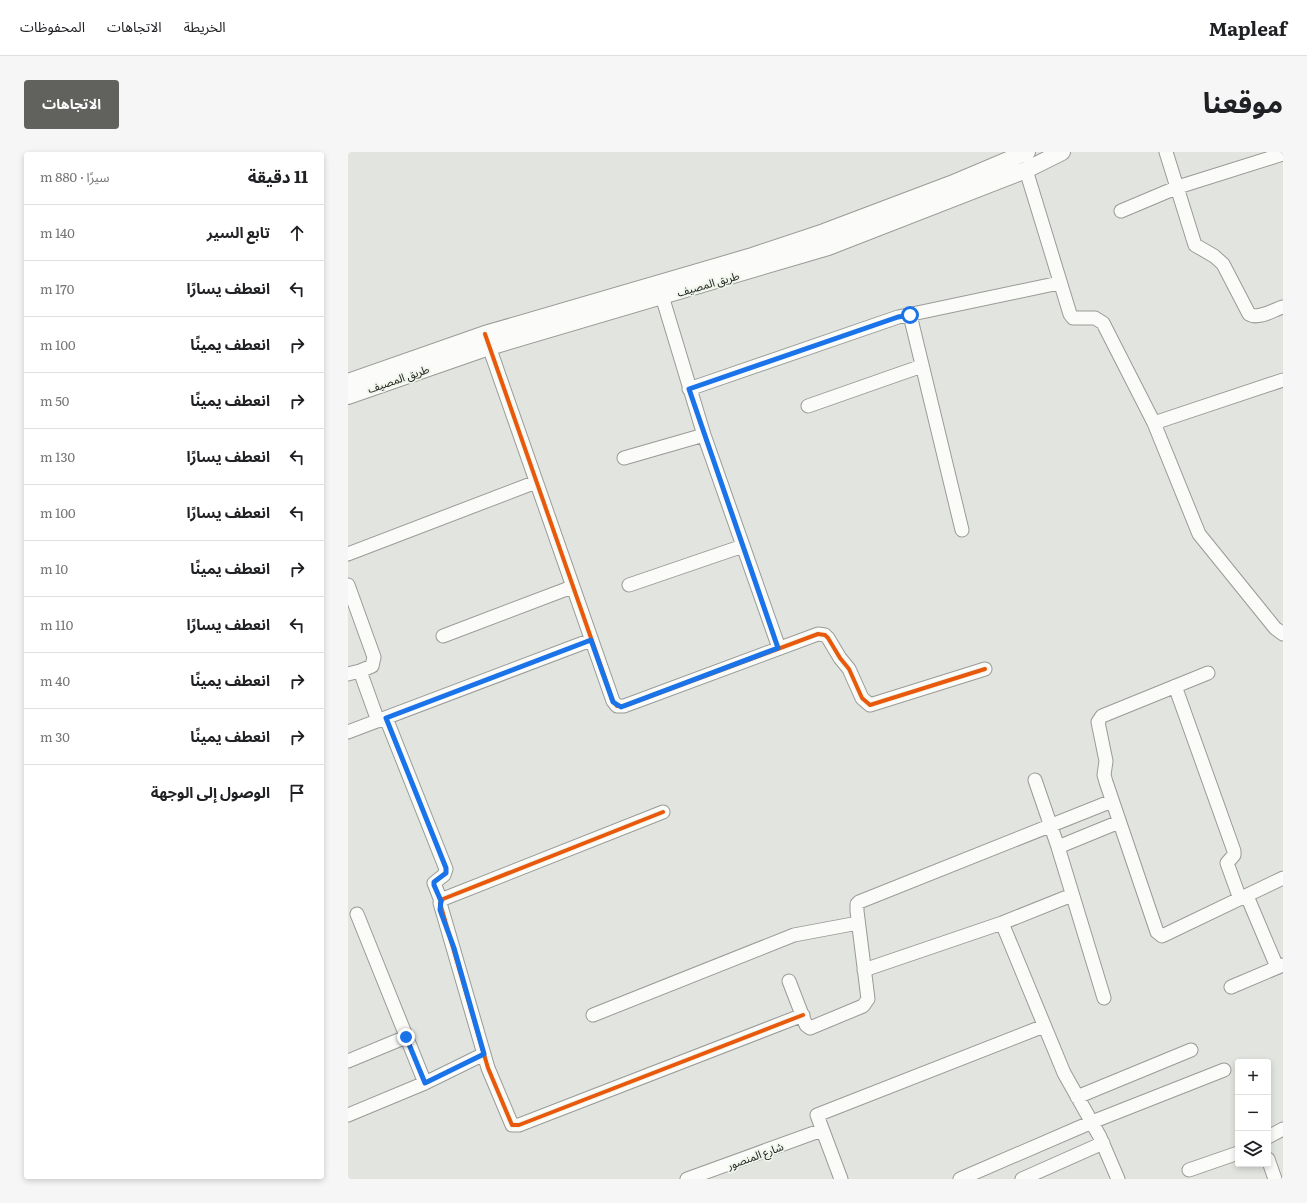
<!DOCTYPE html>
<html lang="ar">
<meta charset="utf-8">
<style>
body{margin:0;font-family:Literata,"Noto Sans Arabic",serif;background:#f6f6f6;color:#202124;direction:rtl}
.controls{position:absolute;right:12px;bottom:12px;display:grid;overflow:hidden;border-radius:4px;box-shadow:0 2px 6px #0003}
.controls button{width:36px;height:36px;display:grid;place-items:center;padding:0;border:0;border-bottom:1px solid #e0e0e0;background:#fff;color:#202124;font:20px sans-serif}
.stop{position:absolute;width:12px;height:12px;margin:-9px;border:3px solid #1a73e8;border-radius:50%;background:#fff}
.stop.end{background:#1a73e8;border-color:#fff;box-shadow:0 1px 4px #0008}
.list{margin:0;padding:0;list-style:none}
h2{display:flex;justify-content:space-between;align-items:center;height:52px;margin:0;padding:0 16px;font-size:17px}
h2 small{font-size:13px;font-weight:400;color:#757577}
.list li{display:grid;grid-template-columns:26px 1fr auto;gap:12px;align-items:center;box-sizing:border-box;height:56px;padding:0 16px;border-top:1px solid #e0e0e0}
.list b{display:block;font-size:15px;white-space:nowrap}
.list em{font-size:13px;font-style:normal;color:#757577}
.icon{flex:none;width:22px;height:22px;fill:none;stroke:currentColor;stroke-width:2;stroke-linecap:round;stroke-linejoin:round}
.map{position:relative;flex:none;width:935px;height:1027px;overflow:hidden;direction:ltr;border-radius:4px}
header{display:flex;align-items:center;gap:24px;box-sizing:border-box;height:56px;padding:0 20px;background:#fff;border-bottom:1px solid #e0e0e0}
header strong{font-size:19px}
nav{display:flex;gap:22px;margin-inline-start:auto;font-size:14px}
.intro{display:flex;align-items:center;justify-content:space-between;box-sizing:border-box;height:96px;padding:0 24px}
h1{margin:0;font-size:28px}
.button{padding:10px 18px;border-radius:4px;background:#61625e;color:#fff;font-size:14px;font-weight:700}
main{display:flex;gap:24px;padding:0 24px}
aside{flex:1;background:#fff;border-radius:4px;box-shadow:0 2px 6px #0003}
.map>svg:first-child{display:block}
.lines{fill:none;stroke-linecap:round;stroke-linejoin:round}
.minor-casing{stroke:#999b97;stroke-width:15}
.tertiary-casing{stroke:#999b97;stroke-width:18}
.minor{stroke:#fbfbfa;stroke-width:13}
.tertiary{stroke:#fbfbfa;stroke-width:16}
.cycleway-casing{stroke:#eff5ea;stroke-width:6}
.cycleway{stroke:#e8590c;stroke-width:4}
.route{stroke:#1a73e8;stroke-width:5}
.labels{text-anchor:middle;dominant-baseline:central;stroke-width:3.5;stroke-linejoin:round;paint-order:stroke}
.street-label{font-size:11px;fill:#1b1c18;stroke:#eff5ea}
</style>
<header>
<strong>Mapleaf</strong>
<nav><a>الخريطة</a><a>الاتجاهات</a><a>المحفوظات</a></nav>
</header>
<div class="intro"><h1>موقعنا</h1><a class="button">الاتجاهات</a></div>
<main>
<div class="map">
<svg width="935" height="1027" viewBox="0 0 935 1027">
<rect width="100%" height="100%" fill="#e2e4df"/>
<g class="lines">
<g class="minor-casing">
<path id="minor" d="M818 0 847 93 866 104 875 112 901 162C910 168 925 158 935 155
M678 18 722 162 725 166H747L755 171 806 271 935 228
M773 59 830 35 935 2
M314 144 356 283 431 496
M562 163 614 378
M138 186 265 549 269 554H276L470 482 477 483 480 486 492 506 501 517 514 546 522 553 637 517
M341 237 550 165 711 131
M460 254 574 214
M806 271 851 382 927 476 935 482
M276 306 356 283
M0 402 188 330
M0 433 26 505 24 514 12 519
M281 433 395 394
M95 484 224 435
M860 521 754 564 750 570 758 609 756 623 758 630 809 780 814 784 935 726
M0 522 12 519 30 569
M827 534 886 699V703L879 711 892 747
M38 566 98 717 96 723 86 731 93 749
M0 580 243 488
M687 628 710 695 756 846
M315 660 95 747 92 751 140 916 164 973H171L455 863
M710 695 771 670
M899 744 929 815
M654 771 716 921 752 985 770 1027
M516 818 654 771 724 743
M441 829 458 873 462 876 515 854 520 847 509 759V752L511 750 764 649
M883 835 935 813
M245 863 446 783 510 771
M0 909 58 885
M77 931 136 902
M729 945 843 898
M0 963 77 931 9 762
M920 985 935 977
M920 1007 927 1027
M841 1018 890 1001
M339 1027 474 978
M493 1027 469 963 696 874
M612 1027 744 970 876 918
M674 1027 755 991"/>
</g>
<g class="tertiary-casing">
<path id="tertiary" d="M0 230 137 182 401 105 476 80 603 32 679 0
M0 244 141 195 480 95 678 18 714 0"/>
</g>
<use href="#minor" class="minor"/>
<use href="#tertiary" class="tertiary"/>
<g class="cycleway-casing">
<path id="cycleway" d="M137 182 265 549 269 554H276L470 482 477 483 480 486 492 506 501 517 514 546 522 553 637 517
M315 660 95 747 92 751 140 916 164 973H171L455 863"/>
</g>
<use href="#cycleway" class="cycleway"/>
</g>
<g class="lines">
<path class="route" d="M58 885 77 931 136 902 106 796 92 758 93 749 86 733V730L98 721V716L38 566 243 488 265 550 273 555 430 496 341 237 550 165 562 163"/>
</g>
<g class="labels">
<g class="street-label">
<text transform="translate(360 131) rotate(-16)">طريق المصيف</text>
<text transform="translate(50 226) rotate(-19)">طريق المصيف</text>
<text transform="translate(407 1003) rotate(-20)">شارع المنصور</text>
</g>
</g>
</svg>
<div class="controls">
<button>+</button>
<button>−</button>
<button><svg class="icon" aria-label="layers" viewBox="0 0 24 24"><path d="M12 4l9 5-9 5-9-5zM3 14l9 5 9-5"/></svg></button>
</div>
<div class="stop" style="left:562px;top:163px"></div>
<div class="stop end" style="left:58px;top:885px"></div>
</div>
<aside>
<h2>11 دقيقة<small>سيرًا · 880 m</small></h2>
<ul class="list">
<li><svg class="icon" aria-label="ahead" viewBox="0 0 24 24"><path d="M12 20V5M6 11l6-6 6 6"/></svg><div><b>تابع السير</b></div><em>140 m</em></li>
<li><svg class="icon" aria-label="left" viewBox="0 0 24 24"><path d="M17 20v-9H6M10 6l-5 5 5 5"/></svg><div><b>انعطف يسارًا</b></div><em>170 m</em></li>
<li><svg class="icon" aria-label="right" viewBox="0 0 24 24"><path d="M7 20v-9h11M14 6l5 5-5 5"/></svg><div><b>انعطف يمينًا</b></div><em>100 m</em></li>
<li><svg class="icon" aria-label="right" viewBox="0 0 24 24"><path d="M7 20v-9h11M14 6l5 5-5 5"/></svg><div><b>انعطف يمينًا</b></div><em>50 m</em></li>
<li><svg class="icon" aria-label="left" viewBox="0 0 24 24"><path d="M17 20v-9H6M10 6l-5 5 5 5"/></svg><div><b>انعطف يسارًا</b></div><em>130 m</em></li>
<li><svg class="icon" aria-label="left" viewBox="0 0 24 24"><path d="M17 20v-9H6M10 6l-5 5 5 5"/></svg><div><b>انعطف يسارًا</b></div><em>100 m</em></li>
<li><svg class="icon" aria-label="right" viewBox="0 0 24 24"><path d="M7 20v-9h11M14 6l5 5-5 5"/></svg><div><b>انعطف يمينًا</b></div><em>10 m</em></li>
<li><svg class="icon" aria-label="left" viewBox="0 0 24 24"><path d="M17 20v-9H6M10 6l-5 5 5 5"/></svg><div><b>انعطف يسارًا</b></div><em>110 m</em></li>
<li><svg class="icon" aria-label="right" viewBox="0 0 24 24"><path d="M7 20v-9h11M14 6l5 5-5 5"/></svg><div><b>انعطف يمينًا</b></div><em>40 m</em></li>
<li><svg class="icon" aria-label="right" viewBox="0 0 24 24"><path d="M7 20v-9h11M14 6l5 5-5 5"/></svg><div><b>انعطف يمينًا</b></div><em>30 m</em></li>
<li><svg class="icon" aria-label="arrive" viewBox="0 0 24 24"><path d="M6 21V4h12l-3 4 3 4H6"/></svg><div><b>الوصول إلى الوجهة</b></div></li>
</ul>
</aside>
</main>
